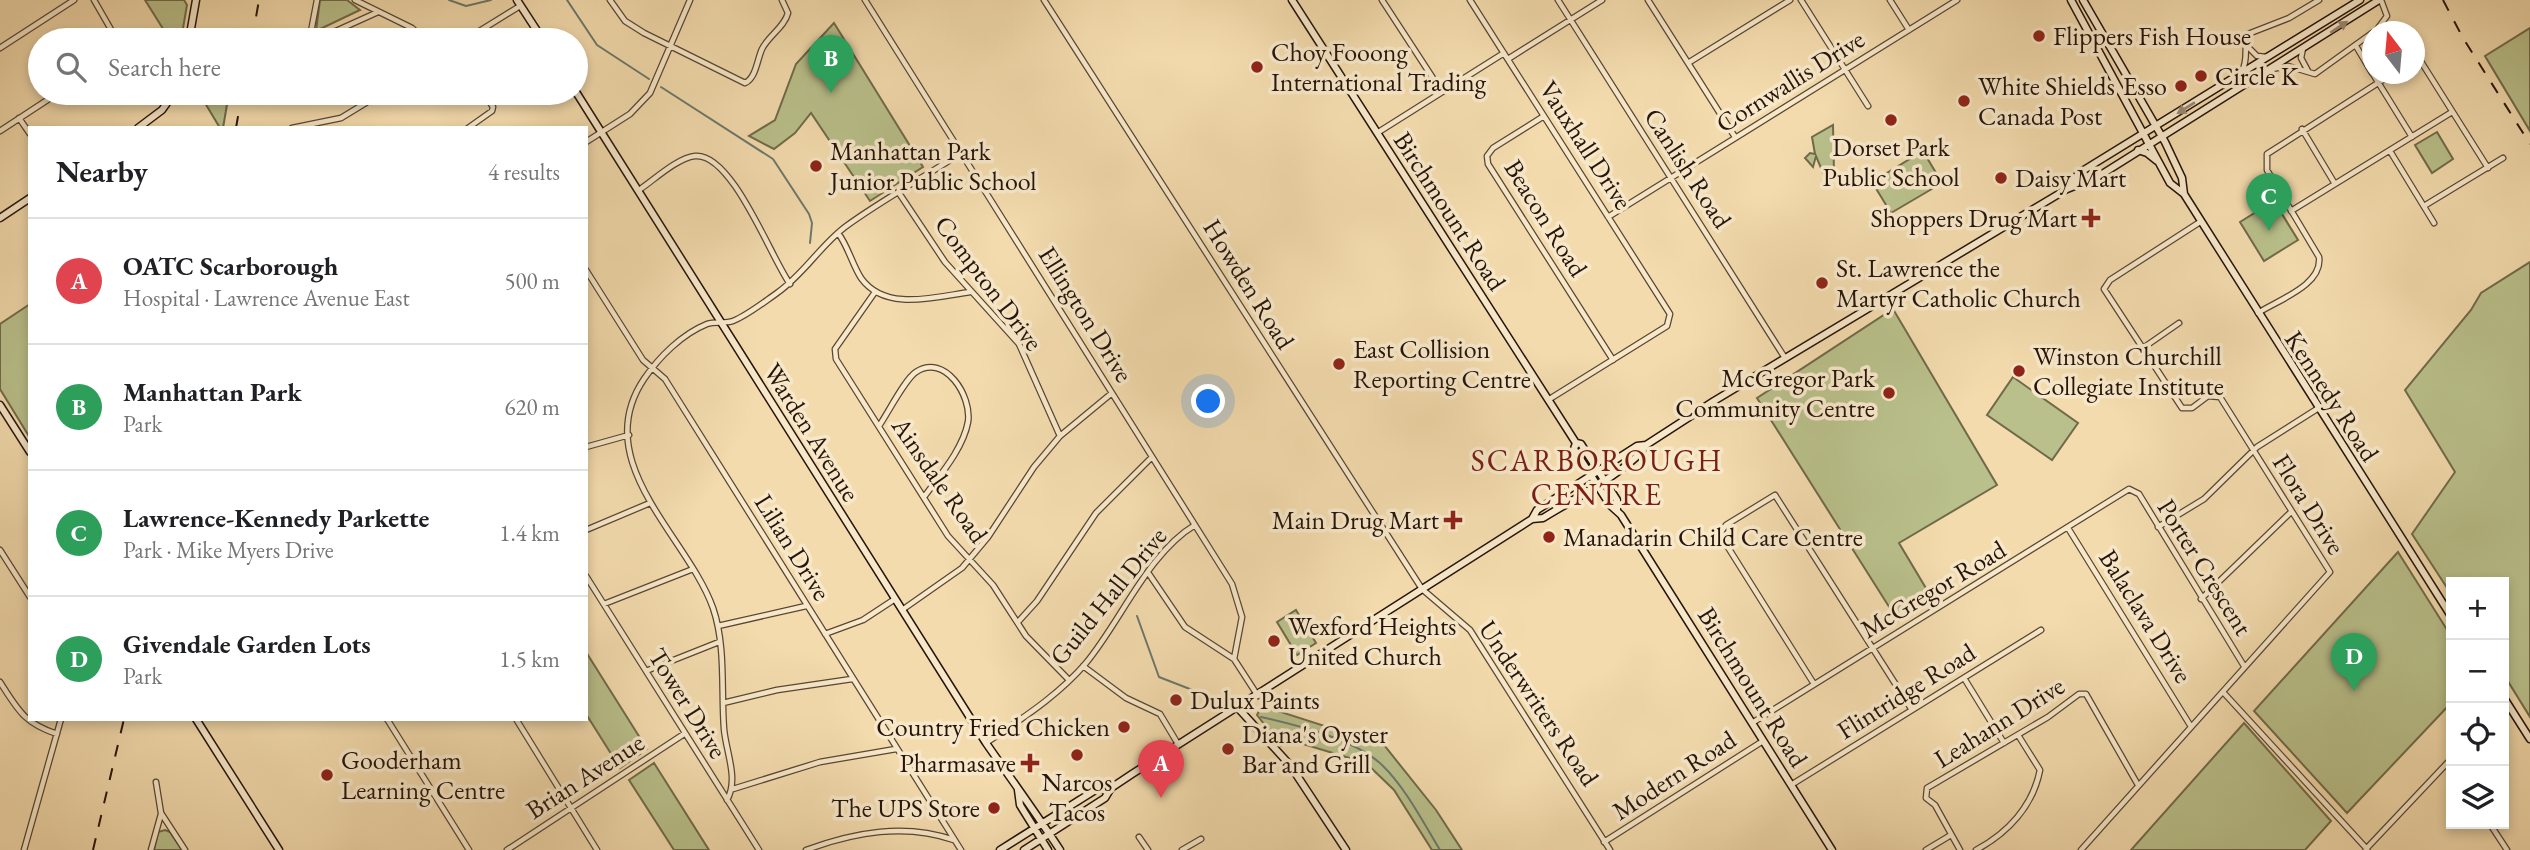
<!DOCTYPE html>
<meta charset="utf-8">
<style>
body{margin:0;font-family:"EB Garamond",serif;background:#f2f2f2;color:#202124}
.controls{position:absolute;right:21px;bottom:21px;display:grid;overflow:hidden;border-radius:0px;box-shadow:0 4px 10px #0003}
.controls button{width:63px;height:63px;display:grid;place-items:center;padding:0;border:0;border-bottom:2px solid #e0e0e0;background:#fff;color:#202124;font:35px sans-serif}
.compass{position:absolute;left:2362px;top:21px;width:63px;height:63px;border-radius:50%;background:#fff;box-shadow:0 4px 10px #0003;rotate:344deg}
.you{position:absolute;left:1209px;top:402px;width:24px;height:24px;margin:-18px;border:5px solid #fff;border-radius:50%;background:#1a73e8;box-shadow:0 0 0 10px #1a73e833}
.badge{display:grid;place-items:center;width:46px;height:46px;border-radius:50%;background:#0b8043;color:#fff;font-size:23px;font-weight:700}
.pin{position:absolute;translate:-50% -58px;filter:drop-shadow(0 2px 4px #0008)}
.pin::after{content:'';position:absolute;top:37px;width:24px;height:21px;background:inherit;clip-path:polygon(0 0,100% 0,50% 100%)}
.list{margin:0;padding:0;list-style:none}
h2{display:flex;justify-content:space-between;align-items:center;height:91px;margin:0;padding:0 28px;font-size:30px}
h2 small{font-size:23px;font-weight:400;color:#757577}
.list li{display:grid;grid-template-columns:46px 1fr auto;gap:21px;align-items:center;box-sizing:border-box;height:126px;padding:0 28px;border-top:2px solid #e0e0e0}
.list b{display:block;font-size:26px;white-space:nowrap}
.list p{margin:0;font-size:23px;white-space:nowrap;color:#757577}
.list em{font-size:23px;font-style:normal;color:#757577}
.icon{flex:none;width:38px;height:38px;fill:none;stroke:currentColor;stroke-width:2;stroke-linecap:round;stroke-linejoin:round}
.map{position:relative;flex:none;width:2530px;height:850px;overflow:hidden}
.search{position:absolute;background:#fff;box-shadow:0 4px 10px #0003;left:28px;top:28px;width:560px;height:77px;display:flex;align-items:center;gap:18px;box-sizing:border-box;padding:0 24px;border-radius:38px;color:#757577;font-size:26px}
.panel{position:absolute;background:#fff;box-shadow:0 4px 10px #0003;left:28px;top:126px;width:560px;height:595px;border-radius:0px}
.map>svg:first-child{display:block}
.green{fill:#b9c08b;stroke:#706a4a;stroke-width:2}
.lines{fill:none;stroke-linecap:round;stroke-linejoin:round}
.stream{stroke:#6c786c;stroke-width:2}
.street-casing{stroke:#594633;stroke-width:7}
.secondary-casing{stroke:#26140a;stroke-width:9}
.street{stroke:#f7e8ca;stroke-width:4.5}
.secondary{stroke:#f7e8ca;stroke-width:6}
.rail{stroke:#26140a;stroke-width:2;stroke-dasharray:12 12;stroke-linecap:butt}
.oneway{fill:#998974}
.poi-dot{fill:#8f2418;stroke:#f7e8ca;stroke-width:2.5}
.labels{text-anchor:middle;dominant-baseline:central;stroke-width:7;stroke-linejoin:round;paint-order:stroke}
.poi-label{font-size:26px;fill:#26140a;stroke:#f7e8ca;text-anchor:start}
.street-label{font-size:26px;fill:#26140a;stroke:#f7e8ca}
.quarter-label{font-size:30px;letter-spacing:2px;fill:#7a1f14;stroke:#f7e8ca}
</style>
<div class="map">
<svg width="2530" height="850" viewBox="0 0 2530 850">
<rect width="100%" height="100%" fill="#f3dbad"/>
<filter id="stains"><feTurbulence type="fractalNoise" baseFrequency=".00286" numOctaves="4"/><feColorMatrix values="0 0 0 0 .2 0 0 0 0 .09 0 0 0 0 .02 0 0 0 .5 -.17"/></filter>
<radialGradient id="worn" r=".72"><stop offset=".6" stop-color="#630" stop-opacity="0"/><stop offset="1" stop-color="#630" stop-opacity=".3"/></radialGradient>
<path class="green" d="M145 0H184L187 5 181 40H170Z
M320 0H347L360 10 316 31Z
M834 23 923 167 870 201 811 113 795 133 774 149 749 136 775 120 796 64Z
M2530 28V131L2485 56Z
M199 93H229L223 128H220Z
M1833 125 1834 173 1826 180 1816 156 1813 167 1805 158 1810 153 1815 154 1812 137Z
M2437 132 2453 159 2432 173 2415 145Z
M1923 151 1942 183 1891 213 1872 182Z
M2274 201 2298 240 2264 261 2240 222Z
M2530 262V717L2504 675V582H2451V594L2412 534 2455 472 2405 390 2471 310 2481 293Z
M30 304V438L0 389V324Z
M1893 309 1997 485 1899 543 1933 600 1898 621 1757 398Z
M2013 377 2078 423 2052 460 1987 415Z
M2398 552 2451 636V703L2347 813 2254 711Z
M1296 610 1316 643 1297 655 1277 622Z
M586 652 647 749 620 768 586 714Z
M1262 706 1365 739 1376 735 1436 810 1462 850H1432L1394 790 1366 763 1290 740 1281 746 1257 715Z
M2244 723 2331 821 2305 850H2131Z
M654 763 709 850H674L629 780Z
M165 830 170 832 182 850H154L158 832Z"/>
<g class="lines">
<path class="stream" d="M449 0 466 6 491 0
M567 0 597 45 649 79
M661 87 773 159 809 214 812 223 810 243
M1137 616 1159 677 1195 691
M1261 717C1296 725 1355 739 1382 765 1405 787 1423 822 1440 850"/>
<g class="street-casing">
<path id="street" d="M94 0 117 40
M317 0 310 37 316 40 378 12
M355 0 412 28 425 40
M610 0 625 21 644 33 745 83C756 78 757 60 762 49 769 35 784 28 788 13L782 0
M865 0 1232 584 1242 617 1234 659
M1044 0 1422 589 1470 630 1610 850
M1382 0 1442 92
M1470 0 1670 314 1667 326 1548 400
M1558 0 1785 358
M1648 0 1735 137
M1801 0 1868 106
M1890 0 1909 30
M2375 32 2387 16 2381 0
M465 40 520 6
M2356 46 2372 73
M2248 47 2257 56 2267 57
M0 48 74 0
M2303 48 2301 58 2308 71
M2414 58 2420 60 2488 168
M1508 59 1602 0
M1688 63 1790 0
M2272 69 2288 66 2315 74 2372 33
M2242 71C2249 59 2243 46 2248 34L2289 18 2319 0
M2373 74 2412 137
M1544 116 1493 148 1487 156 1488 164 1613 360
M19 118 30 134
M292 128 341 118 382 93
M468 128 492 111 493 107 484 93
M2302 129 2335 184
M0 131 58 93
M1377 133 1504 53
M586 142 630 114 650 93 690 0
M2390 151 2434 223
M639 190C654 180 677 158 695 156 732 152 771 258 790 284
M899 193 945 262 1019 344 1060 436
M2424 206 2503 158
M2291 211 2452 112
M1608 217 1957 0
M838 233C848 246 852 264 861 278 885 312 935 297 970 292
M586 270 643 360 665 379 961 850
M875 292 835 349 836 359 948 536 993 585 1026 636 1068 679
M2258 313C2278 300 2323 285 2319 257L2267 170V154L2392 74
M2143 348 2179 323
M879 426C888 413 905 379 916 372 945 353 972 396 968 422 963 449 940 475 924 497
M586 447 629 435
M2158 527 2204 499 2257 447 2317 409
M2068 528 2190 725
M586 530 650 503
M0 550 30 597
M1149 574 1185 627 1234 659 1258 696
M586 576 759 850
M2201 599 2291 512
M604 604 693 569
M902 610 962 568 988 537 1034 467 1060 436 1112 393
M1018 622 1037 601 1096 513 1152 457
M718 626 806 606
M825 634 863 620 895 599
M1083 666 1126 698 1160 714 1178 744
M646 671 719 642
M1964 678 2004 743
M0 682C18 710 24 723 57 734
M1814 684 1724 541 1721 532 1726 525 1775 495 1912 710
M2223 692 2367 849
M723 703 777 690 852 679
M387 719 469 850
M516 719 597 850
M1752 723 2129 489 2139 494 2244 666
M986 743C1021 719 1058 696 1086 663 1121 621 1148 553 1195 525
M156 782 161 813 185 850
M1791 785 2041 630
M733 789 820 762 896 749
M727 800C739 779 726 752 724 729 721 690 726 646 713 608 688 537 588 462 644 379 659 357 682 334 707 324 715 321 725 324 733 321 748 315 764 302 777 293 804 274 820 246 845 227 882 200 923 178 961 153
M2490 824 2507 850
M1139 837 1148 850
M1604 842 1763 741
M2366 849 2451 759
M24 850 61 719
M151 850 161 814
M507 850 684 734
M806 850C855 832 905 823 954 840
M1182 850 1201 839
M1926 850 1951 835
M1960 850 1935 805 1926 798 1927 788 2048 717 2079 694H2086L2138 785
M1976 850C2008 833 2033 806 2040 770L2018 735
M2081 850 2330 572 2220 397 2208 396 2192 408H2182L2104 289 2110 280 2200 222"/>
</g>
<g class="secondary-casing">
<path id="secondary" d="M517 0 543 40
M1292 0 1576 443 1581 444 1617 500V510
M2071 0 2170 183 2184 194 2451 616
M2083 0 2165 142 2182 178 2184 194
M189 40 196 0
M576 92 986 743C1011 779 1036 813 1060 850
M138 128 162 110 174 93
M2138 150 2147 153 2157 161
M2067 189 2079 173 2360 0
M0 218 30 198
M0 405 30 452
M1576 443 1574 449 1610 505 1621 515 1832 850
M1532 519 1543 518C1567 503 1635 467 1646 445
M2504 698 2530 739
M1238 708 1290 765 1346 850
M196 719 279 850
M1018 790 1020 805 1048 850
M1000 850 1097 789 1111 788
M1024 850 1105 798 1111 788 1132 774 1532 519 1537 510 1637 446 1646 445 1714 401 2067 189 2099 176 2379 0"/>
</g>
<use href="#street" class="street"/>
<use href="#secondary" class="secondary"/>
<path class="rail" d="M2443 0 2463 38 2530 144
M252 40 259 0
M236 128 242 93
M93 850 124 719"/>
</g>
<defs><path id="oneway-solid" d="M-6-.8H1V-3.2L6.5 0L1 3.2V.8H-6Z" transform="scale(1.75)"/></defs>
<g class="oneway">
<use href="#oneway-solid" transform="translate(2339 27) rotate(-34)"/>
<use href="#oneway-solid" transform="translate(2186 108) rotate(148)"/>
</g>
<g class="poi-dot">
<circle cx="2039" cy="36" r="7"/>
<circle cx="1257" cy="67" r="7"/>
<circle cx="2201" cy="76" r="7"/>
<circle cx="2181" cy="86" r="7"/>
<circle cx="1964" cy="101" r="7"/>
<circle cx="1891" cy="120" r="7"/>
<circle cx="816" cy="166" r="7"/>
<circle cx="2001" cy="178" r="7"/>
<path d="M2087.5 207.5h7v7h7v7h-7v7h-7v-7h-7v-7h7z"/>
<circle cx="1822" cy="283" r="7"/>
<circle cx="1339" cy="364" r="7"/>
<circle cx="2019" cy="371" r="7"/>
<circle cx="1889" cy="393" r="7"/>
<path d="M1449.5 509.5h7v7h7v7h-7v7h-7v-7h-7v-7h7z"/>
<circle cx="1549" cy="537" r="7"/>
<circle cx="1274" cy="641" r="7"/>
<circle cx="1176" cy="700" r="7"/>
<circle cx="1124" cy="727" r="7"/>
<circle cx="1228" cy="749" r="7"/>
<circle cx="1077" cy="755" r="7"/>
<path d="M1026.5 752.5h7v7h7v7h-7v7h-7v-7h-7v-7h7z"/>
<circle cx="327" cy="775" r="7"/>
<circle cx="994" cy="808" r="7"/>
</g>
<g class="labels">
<g class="poi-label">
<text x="2053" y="36">Flippers Fish House</text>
<text x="1271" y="52">Choy Fooong<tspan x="1271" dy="30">International Trading</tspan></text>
<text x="2215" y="76">Circle K</text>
<text x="1978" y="86">White Shields<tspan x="1978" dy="30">Canada Post</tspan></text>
<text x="2167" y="86" text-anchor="end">Esso</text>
<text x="1891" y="147" text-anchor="middle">Dorset Park<tspan x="1891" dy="30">Public School</tspan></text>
<text x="830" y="151">Manhattan Park<tspan x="830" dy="30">Junior Public School</tspan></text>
<text x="2015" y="178">Daisy Mart</text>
<text x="2077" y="218" text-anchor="end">Shoppers Drug Mart</text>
<text x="1836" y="268">St. Lawrence the<tspan x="1836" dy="30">Martyr Catholic Church</tspan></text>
<text x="1353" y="349">East Collision<tspan x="1353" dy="30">Reporting Centre</tspan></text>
<text x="2033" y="356">Winston Churchill<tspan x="2033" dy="30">Collegiate Institute</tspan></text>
<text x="1875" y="378" text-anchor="end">McGregor Park<tspan x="1875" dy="30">Community Centre</tspan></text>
<text x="1439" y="520" text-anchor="end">Main Drug Mart</text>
<text x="1563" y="537">Manadarin Child Care Centre</text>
<text x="1288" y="626">Wexford Heights<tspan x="1288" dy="30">United Church</tspan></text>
<text x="1190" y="700">Dulux Paints</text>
<text x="1110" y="727" text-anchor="end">Country Fried Chicken</text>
<text x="1242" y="734">Diana's Oyster<tspan x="1242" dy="30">Bar and Grill</tspan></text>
<text x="341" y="760">Gooderham<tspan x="341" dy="30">Learning Centre</tspan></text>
<text x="1016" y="763" text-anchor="end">Pharmasave</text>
<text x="1077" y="782" text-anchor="middle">Narcos<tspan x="1077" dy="30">Tacos</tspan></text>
<text x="980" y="808" text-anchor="end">The UPS Store</text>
</g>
<g class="street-label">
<text transform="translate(1790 81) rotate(-32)">Cornwallis Drive</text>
<text transform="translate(1586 145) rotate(57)">Vauxhall Drive</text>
<text transform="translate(1688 168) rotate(57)">Canlish Road</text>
<text transform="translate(1450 211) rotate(57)">Birchmount Road</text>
<text transform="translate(1546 218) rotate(58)">Beacon Road</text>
<text transform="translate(989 283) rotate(53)">Compton Drive</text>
<text transform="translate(1249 284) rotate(58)">Howden Road</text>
<text transform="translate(1086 314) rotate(58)">Ellington Drive</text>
<text transform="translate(2332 396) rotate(57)">Kennedy Road</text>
<text transform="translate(812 432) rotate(58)">Warden Avenue</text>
<text transform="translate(940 480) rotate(55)">Ainsdale Road</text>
<text transform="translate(2309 504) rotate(58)">Flora Drive</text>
<text transform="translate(793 547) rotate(58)">Lilian Drive</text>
<text transform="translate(2205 567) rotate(58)">Porter Crescent</text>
<text transform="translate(1933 589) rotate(-31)">McGregor Road</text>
<text transform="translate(1108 596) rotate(-51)">Guild Hall Drive</text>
<text transform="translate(2146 616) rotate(58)">Balaclava Drive</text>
<text transform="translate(1753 687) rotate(58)">Birchmount Road</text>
<text transform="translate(1906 691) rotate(-32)">Flintridge Road</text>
<text transform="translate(688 703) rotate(58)">Tower Drive</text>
<text transform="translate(1539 703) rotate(56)">Underwriters Road</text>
<text transform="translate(1999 722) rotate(-32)">Leahann Drive</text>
<text transform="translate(1674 775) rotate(-33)">Modern Road</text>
<text transform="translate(585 776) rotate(-33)">Brian Avenue</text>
</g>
<g class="quarter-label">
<text x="1597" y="460">SCARBOROUGH<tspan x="1597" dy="34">CENTRE</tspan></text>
</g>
</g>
<rect width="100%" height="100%" filter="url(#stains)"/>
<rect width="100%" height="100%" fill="url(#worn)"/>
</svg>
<div class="controls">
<button>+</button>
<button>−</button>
<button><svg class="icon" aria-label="locate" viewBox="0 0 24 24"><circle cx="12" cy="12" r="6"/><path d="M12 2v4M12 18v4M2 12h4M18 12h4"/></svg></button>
<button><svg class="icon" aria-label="layers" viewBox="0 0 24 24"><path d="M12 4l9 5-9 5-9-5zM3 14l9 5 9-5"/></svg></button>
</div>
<svg class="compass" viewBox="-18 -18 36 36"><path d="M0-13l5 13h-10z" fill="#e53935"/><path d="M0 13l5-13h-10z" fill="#757577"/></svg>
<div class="you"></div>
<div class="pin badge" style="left:1161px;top:798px;background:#e0444e">A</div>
<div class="pin badge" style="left:831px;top:93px;background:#2e9e5b">B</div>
<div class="pin badge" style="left:2269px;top:231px;background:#2e9e5b">C</div>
<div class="pin badge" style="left:2354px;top:691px;background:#2e9e5b">D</div>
<div class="search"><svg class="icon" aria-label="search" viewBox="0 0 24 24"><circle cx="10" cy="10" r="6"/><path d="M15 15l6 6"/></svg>Search here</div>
<section class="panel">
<h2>Nearby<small>4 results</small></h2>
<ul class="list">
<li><span class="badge" style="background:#e0444e">A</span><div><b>OATC Scarborough</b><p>Hospital · Lawrence Avenue East</p></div><em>500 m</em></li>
<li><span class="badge" style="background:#2e9e5b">B</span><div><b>Manhattan Park</b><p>Park</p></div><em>620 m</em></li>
<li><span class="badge" style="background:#2e9e5b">C</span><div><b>Lawrence-Kennedy Parkette</b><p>Park · Mike Myers Drive</p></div><em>1.4 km</em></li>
<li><span class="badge" style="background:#2e9e5b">D</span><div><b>Givendale Garden Lots</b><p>Park</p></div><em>1.5 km</em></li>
</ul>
</section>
</div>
